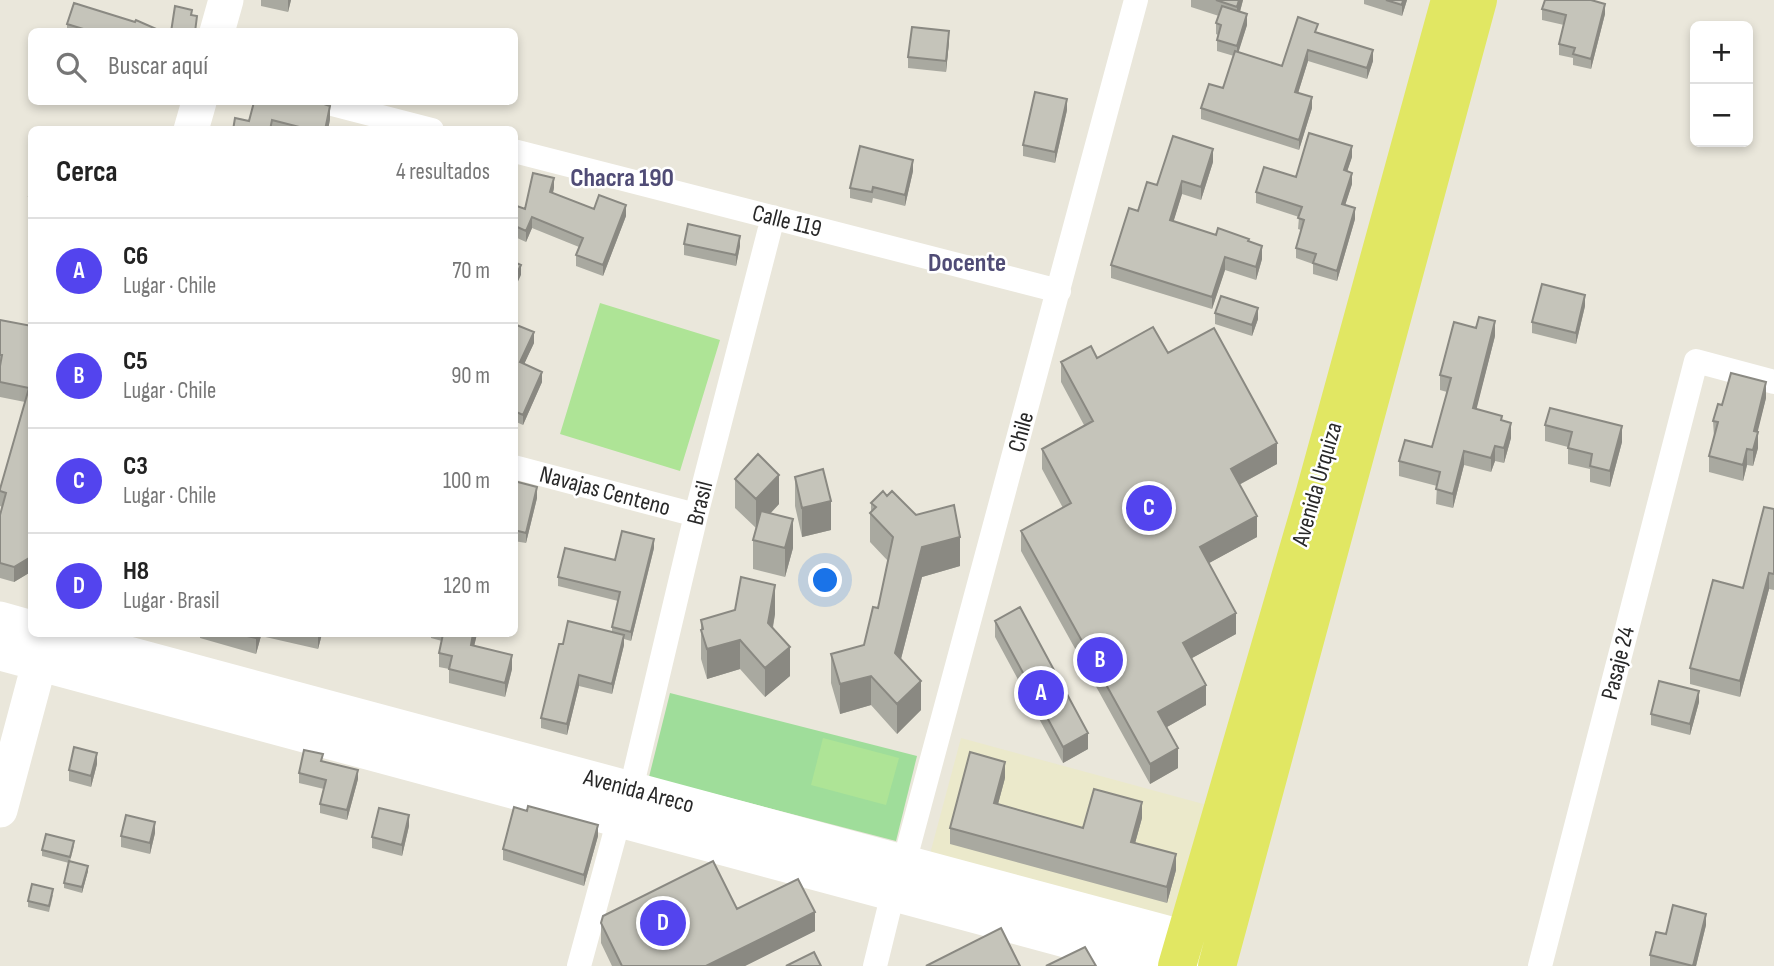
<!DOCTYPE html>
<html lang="es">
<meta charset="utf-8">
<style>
body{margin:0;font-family:"Sofia Sans Condensed",sans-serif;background:#f2f2f2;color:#222}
.controls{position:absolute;right:21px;top:21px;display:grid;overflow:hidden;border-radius:10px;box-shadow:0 4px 10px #0003}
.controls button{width:63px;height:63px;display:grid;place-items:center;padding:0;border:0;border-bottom:2px solid #e0e0e0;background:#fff;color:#222;font:35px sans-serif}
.you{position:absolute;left:826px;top:581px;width:24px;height:24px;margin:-18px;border:5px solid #fff;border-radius:50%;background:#1a73e8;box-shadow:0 0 0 10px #1a73e833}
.badge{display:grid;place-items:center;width:46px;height:46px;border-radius:50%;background:#5344ee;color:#fff;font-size:23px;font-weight:700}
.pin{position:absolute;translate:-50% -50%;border:4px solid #fff;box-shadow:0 2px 7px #0006}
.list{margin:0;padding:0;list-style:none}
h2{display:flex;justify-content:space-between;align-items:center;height:91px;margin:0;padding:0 28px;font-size:30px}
h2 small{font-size:23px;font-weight:400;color:#767676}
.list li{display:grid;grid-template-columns:46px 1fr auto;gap:21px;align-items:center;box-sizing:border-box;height:105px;padding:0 28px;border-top:2px solid #e0e0e0}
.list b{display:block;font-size:26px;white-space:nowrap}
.list p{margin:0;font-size:23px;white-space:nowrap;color:#767676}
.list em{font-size:23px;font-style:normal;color:#767676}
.icon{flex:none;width:38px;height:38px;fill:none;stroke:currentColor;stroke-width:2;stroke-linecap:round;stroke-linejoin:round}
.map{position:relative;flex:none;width:1774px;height:966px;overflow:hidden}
.search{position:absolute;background:#fff;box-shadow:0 4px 10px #0003;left:28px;top:28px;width:490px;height:77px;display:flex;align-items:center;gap:18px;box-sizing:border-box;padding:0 24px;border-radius:10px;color:#767676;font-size:26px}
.panel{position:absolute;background:#fff;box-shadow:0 4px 10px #0003;left:28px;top:126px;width:490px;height:511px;border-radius:10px}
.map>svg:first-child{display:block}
.education{fill:#ebe9cb}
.green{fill:#9fdd9a}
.pitch{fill:#aee496}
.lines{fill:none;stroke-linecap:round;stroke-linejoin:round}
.street{stroke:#fff;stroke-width:24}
.secondary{stroke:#fff;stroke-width:35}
.primary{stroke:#e1e763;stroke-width:38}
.wall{fill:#a9a9a0}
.shaded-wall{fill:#8a8982}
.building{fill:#c5c4ba;stroke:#8a8982;stroke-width:2}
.labels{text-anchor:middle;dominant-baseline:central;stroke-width:5;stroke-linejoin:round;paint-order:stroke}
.street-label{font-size:24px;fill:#282828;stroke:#fff}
.neighbourhood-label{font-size:26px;font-weight:bold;fill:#504c76;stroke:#fff}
</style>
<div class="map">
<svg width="1774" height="966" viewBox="0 0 1774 966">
<rect width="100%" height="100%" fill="#eae7db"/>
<path class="education" d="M961 738 1207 805 1176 921 930 854Z"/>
<path class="green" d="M670 693 917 756 896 841 649 777Z"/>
<path class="pitch" d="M600 303 720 340 680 471 560 434Z
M823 738 899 758 886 805 811 785Z"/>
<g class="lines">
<path class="street" d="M324 102 432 130
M514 151 1059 291
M514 467 696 515
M631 789 696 515 773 217
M904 863 1136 0
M579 966 619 819
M875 966 893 893
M1540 966 1696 361 1774 382"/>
<path class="secondary" d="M217 32 226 0
M191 130 199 102
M0 619 32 628
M54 634 1185 938 1207 954
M0 653 1162 966
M0 810 39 664 49 642"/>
<path class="primary" d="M1177 966 1315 492 1450 0
M1217 966 1478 0"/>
</g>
<path class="wall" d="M261 0H291L288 12 261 6Z
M1191 0H1243L1240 12 1247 25 1238 52 1282 66 1318 33 1373 61 1367 79 1308 61 1298 93 1312 108 1299 150 1201 119V108L1223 88 1234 56 1217 51V40L1218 35 1216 34V23L1219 16 1191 7Z
M1364 0H1407L1402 16 1364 4Z
M1542 9 1605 14 1591 69 1573 65V58L1559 55V44L1564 25 1542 20Z
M67 24 163 32H67Z
M949 42 946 72 908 68V57Z
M1067 110 1055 163 1023 156V145Z
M330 119 328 130H233L249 121Z
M1352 157 1347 171 1352 184 1345 205 1355 219 1337 281 1313 274V264L1296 258V248L1301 230 1298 229 1299 217 1256 203V192Z
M1213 162 1201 200 1182 194 1173 222 1216 235 1249 242 1262 259 1256 280 1225 270 1212 309 1111 278V265L1157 185Z
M913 171 905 206 873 198 872 203 850 198V188Z
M32 181V207L29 206V196Z
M554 188 553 193 594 209 626 216 603 276 576 266V255L579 247 532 228 526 242 515 237 514 205 525 209Z
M684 244 740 246 736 266 684 255Z
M1585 306 1576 344 1532 333V322Z
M1215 313 1258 319 1252 336 1215 324Z
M0 320 32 326V563L29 573 14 582 0 578V515L2 507 0 506V489L25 402 0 397Z
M514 324 534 343 524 364 542 382 523 425 514 421Z
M1495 336 1476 409 1502 421 1511 438 1504 463 1495 461 1491 472 1464 465 1453 508 1436 504 1437 486 1399 476V461L1432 447 1447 392 1440 390V375Z
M1168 353 1277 464 1239 485 1257 537 1209 563 1236 634 1192 658 1206 705 1167 727 1178 768 1150 784 1021 551V531L1063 508 1042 469V449L1084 425 1061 382V362Z
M1766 398 1757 432 1758 448 1753 466 1747 465 1743 481 1709 472V456L1714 437 1713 421 1722 405Z
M1545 425 1622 442 1610 487 1590 482V469L1568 464V447L1545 441Z
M795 477 831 530 802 537 795 506Z
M735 479 779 504 771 513 793 548 785 577 753 569V540L756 528 735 508Z
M514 481 537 498 526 543 514 541Z
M871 503 960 566 922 577 901 659 921 710 897 734 871 705 840 714 831 683V654L864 645 878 608 888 561 870 542V513L871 511Z
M1774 509V590L1769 589 1740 697 1690 684V668L1743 588Z
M654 548 631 641 624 639V645L612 694 579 686 567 735 541 728V718L563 644 612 632V627L618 601 558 586V577Z
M735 610 775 614 773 628 790 676 765 697 740 669 707 679 701 659V620Z
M995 621 1088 749 1063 763 995 637Z
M200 634H322L318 649 261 636 256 654 200 638Z
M431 634H477L474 646 512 669 505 697 449 683V669L439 667V653L442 641 431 638Z
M1699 702 1690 735 1651 725V714Z
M323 761 358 779 347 820 320 813V804L324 789 299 783V773Z
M97 764 91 787 69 781V770Z
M1005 778 998 804 1083 828 1142 818 1135 843 1176 870 1167 903 950 844V828Z
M527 811 598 836 584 886 503 860V849Z
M409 826 402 856 372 848V837Z
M155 833 150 854 121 847V836Z
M74 846 70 861 88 871 82 893 64 888V883L69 863 42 856V850Z
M53 895 49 912 28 907V901Z
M737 909 815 931 745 966H612L601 943V923Z
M1706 925 1696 966H1650V955L1666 934Z"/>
<path class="shaded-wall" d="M288 0H291L288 12Z
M1239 0H1243L1237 22V7Z
M1403 0H1407L1402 16V5Z
M1605 4V14L1591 69V59Z
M1247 14V25L1237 57V46Z
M949 31V42L946 72V61Z
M1308 50V61L1295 103V92Z
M1373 50V61L1367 79V68Z
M1312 97V108L1299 150V140Z
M1067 99V110L1055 163V152Z
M330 106V119L328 130H325Z
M1352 146V157L1344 181V170Z
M1213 149V162L1201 200V187Z
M913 160V171L905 206V195Z
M1352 173V184L1342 215V204Z
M554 178V188L550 203V192Z
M1182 181V194L1170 233V220Z
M626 205V216L603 276V265Z
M1355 208V219L1337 281V271Z
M532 217V228L526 242V231Z
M740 236V246L736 266V255Z
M1262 246V259L1256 280V267Z
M1225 257V270L1212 309V297Z
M521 265V275L514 290V279Z
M1585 295V306L1576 344V333Z
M1258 308V319L1252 336V325Z
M1495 321V336L1473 423V408Z
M534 332V343L520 373V362Z
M542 372V382L523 425V415Z
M1766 382V398L1754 447V431Z
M1511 423V438L1504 463V448Z
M1622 426V442L1610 487V471Z
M1758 432V448L1753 466V450Z
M1277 443V464L1231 489V469Z
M1495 446V461L1491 472V458Z
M1747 449V465L1743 481V465Z
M1464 451V465L1453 508V494Z
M779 475V504L756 528V499Z
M537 487V498L526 543V533Z
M831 501V530L802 537V508Z
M1257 516V537L1200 568V547Z
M793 519V548L785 577V548Z
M960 537V566L922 577 895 682V653L922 547Z
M654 539V548L631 641V632Z
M32 547V563L29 573 14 582V567Z
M1769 573V589L1740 697V681Z
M775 585V614L768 652V623Z
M1236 613V634L1183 663V643Z
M257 634H261V636L256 654V638Z
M318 634H322L318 649Z
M473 634H477L471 659V645Z
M624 635V645L612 694V684Z
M740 640V669L707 679V649Z
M790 647V676L765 697V668Z
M512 655V669L505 697V683Z
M579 675V686L567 735V724Z
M871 676V705L840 714V684Z
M921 681V710L897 734V704Z
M1206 685V705L1158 732V712Z
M1699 691V702L1690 735V724Z
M1088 733V749L1063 763V747Z
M1178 748V768L1150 784V764Z
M97 753V764L91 787V776Z
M1005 762V778L994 819V803Z
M358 770V779L347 820V810Z
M1142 802V818L1131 858V842Z
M409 815V826L402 856V845Z
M155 822V833L150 854V843Z
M598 825V836L584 886V875Z
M1176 854V870L1167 903V887Z
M88 866V871L82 893V887Z
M815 912V931L745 966H706Z
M1706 914V925L1696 966H1693Z"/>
<path class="building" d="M1216 0H1239L1237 7Z
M1386 0H1403L1402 5Z
M1545 0H1591L1605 4 1591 59 1573 54 1575 48 1559 44 1566 15 1542 9Z
M74 3 135 22 136 20 163 32H93L67 24Z
M175 6 192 10 191 15 197 16 195 32H171Z
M1222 6 1247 14 1237 46 1217 40 1221 25 1216 23Z
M1298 17 1318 24 1315 32 1373 50 1367 68 1308 50 1295 92 1312 97 1299 140 1201 108 1209 84 1223 88 1235 51 1282 66Z
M912 27 949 31 946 61 908 57Z
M1035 92 1067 99 1055 152 1023 145Z
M254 102H318L330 106 325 130H311L272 120 270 130H233L235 118 249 121Z
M1309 133 1352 146 1344 170 1352 173 1342 204 1355 208 1337 271 1313 263 1316 254 1296 248 1304 220 1298 218 1302 207 1256 192 1264 167 1296 177Z
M1173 136 1213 149 1201 187 1182 181 1170 220 1216 235 1218 228 1249 239 1248 241 1262 246 1256 267 1225 257 1212 297 1111 265 1129 208 1138 211 1147 182 1157 185Z
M860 146 913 160 905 195 873 187 872 192 850 188Z
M533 173 554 178 550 192 594 209 599 195 626 205 603 265 576 255 583 238 532 217 526 231 515 226 514 227V205L525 209Z
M32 181V196H29Z
M688 224 740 236 736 255 684 244Z
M514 262 521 265 514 279Z
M1542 284 1585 295 1576 333 1532 322Z
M1221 296 1258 308 1252 325 1215 313Z
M1479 317 1495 321 1473 408 1502 416 1501 420 1511 423 1504 448 1495 446 1491 458 1464 451 1453 494 1436 489 1440 472 1399 461 1405 440 1432 447 1451 378 1440 375 1454 322 1476 328Z
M0 320 32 326V547L29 558 14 567 0 563V515L6 493 0 491V489L29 388 0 382V366L2 355H0Z
M514 324 534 332 520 362 542 372 523 415 514 411Z
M1153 327 1168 353 1214 328 1277 443 1231 469 1257 516 1200 547 1236 613 1183 643 1206 685 1158 712 1178 748 1150 764 1021 531 1071 503 1042 449 1093 421 1061 362 1091 346 1097 358Z
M1731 373 1766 382 1754 431 1758 432 1753 450 1747 449 1743 465 1709 456 1718 422 1713 421 1718 404 1722 405Z
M1550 408 1622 426 1610 471 1590 466 1592 454 1568 448 1572 432 1545 425Z
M758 454 779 475 756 499 735 479Z
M823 469 831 501 802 508 795 477Z
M514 481 537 487 526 533 514 530Z
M883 491 887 496 892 491 916 515 954 505 960 537 922 547 895 653 921 681 897 704 871 676 840 684 831 654 864 645 873 607 878 608 893 537 870 513 876 507 871 503Z
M1764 507 1774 509V574L1769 573 1740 681 1690 668 1713 580 1743 588Z
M761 511 793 519 785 548 753 540Z
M622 531 654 539 631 632 612 627 620 592 558 577 565 548 615 560Z
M741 577 775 585 768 623 790 647 765 668 740 640 707 649 701 630 703 629 701 620 735 610Z
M1020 607 1088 733 1063 747 995 621Z
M568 621 624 635 612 684 579 675 567 724 541 718 559 644H563Z
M238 634H257L256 638Z
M443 634H473L471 645 512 655 505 683 449 669 452 656 439 653Z
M1659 681 1699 691 1690 724 1651 714Z
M74 747 97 753 91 776 69 770Z
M304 750 323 754 321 761 358 770 347 810 320 804 326 780 299 773Z
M970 752 1005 762 994 803 1083 828 1094 789 1142 802 1131 842 1176 854 1167 887 950 828Z
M528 806 598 825 584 875 503 849 514 807 527 811Z
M379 808 409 815 402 845 372 837Z
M126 815 155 822 150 843 121 836Z
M46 834 74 841 70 857 42 850Z
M69 861 88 866 82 887 64 883Z
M713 861 737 909 798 879 815 912 706 966H622L601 923 603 916Z
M32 884 53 889 49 906 28 901Z
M1673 905 1706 914 1693 966 1650 955 1656 932 1666 934Z
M1001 928 1020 966H926Z
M1085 947 1096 966H1046Z
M814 952 821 966H786Z"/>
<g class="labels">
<g class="street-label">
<text transform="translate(787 221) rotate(14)">Calle 119</text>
<text transform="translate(1021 432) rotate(-75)">Chile</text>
<text transform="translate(1317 484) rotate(-74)">Avenida Urquiza</text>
<text transform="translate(605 491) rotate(15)">Navajas Centeno</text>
<text transform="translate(700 503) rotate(-76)">Brasil</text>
<text transform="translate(1618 663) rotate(-76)">Pasaje 24</text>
<text transform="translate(639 791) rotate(15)">Avenida Areco</text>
</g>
<g class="neighbourhood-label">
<text x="622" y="178">Chacra 190</text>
<text x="967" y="263">Docente</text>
</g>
</g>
</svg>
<div class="controls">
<button>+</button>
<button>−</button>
</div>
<div class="you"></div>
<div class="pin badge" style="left:1041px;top:693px">A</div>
<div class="pin badge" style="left:1100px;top:660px">B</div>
<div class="pin badge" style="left:1149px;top:508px">C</div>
<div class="pin badge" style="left:663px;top:923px">D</div>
<div class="search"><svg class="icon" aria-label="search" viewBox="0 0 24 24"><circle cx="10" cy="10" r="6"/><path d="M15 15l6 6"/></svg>Buscar aquí</div>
<section class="panel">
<h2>Cerca<small>4 resultados</small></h2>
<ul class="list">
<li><span class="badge">A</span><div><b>C6</b><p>Lugar · Chile</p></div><em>70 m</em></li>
<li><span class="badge">B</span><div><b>C5</b><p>Lugar · Chile</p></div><em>90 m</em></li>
<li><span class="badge">C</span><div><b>C3</b><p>Lugar · Chile</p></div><em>100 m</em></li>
<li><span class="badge">D</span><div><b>H8</b><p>Lugar · Brasil</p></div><em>120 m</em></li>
</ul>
</section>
</div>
